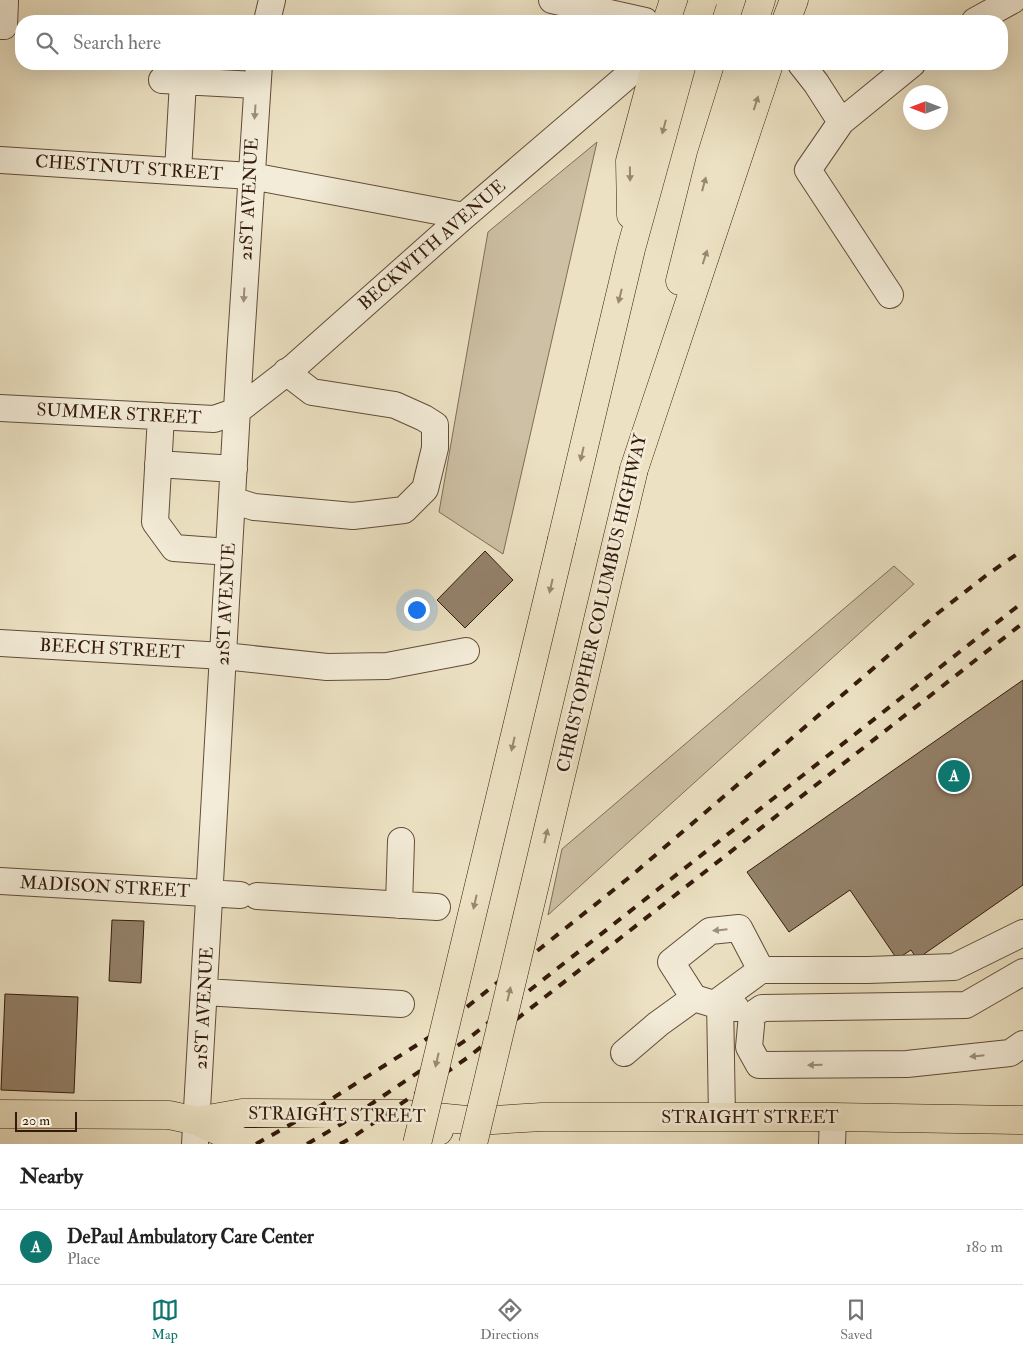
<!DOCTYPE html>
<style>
body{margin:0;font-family:"IM FELL Double Pica",serif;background:#f2f2f2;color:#222}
.compass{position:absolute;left:903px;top:85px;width:45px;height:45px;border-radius:50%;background:#fff;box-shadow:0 5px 20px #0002;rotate:270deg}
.scale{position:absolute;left:15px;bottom:12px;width:62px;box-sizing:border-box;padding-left:5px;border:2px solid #341a0b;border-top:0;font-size:14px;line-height:18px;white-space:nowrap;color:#341a0b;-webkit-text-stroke:4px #f3ecd8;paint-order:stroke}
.you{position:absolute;left:416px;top:609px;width:18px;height:18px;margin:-12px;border:4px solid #fff;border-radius:50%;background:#1a73e8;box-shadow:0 0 0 8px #1a73e833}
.badge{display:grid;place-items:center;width:32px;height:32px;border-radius:50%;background:#0f766e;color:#fff;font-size:16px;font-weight:700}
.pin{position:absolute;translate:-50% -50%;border:2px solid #fff;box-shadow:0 1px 5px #0006}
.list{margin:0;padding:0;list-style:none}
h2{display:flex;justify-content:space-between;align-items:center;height:65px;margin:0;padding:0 20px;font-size:21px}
h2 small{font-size:16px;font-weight:400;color:#767676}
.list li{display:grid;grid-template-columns:32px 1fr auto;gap:15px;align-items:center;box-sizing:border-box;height:75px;padding:0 20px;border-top:1px solid #e0e0e0}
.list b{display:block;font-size:19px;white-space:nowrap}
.list p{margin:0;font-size:16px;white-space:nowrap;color:#767676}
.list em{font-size:16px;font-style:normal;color:#767676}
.icon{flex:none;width:28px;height:28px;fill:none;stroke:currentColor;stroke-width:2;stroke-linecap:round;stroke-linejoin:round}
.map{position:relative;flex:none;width:1023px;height:1144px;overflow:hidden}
.search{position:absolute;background:#fff;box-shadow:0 5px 20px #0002;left:15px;right:15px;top:15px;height:55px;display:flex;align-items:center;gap:12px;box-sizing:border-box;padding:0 18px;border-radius:20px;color:#767676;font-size:19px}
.sheet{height:140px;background:#fff}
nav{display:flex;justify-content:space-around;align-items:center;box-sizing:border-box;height:70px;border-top:1px solid #e0e0e0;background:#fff;font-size:14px;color:#767676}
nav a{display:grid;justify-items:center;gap:2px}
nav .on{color:#0f766e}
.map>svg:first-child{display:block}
.green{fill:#cdc0a4;stroke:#806d58}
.building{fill:#94826b;stroke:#341a0b}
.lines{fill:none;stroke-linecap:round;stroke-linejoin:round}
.minor-casing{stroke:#624c39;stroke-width:28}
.major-casing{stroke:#341a0b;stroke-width:29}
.highway-casing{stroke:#341a0b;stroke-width:29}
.minor{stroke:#f3ecd8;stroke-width:26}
.major{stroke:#ece2c3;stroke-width:28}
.highway{stroke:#ece2c3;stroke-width:28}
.rail{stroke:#341a0b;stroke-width:4;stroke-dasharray:9 9;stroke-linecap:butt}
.highway-bridge-casing{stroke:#341a0b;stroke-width:29;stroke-linecap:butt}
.highway-bridge{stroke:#ece2c3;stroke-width:28}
.oneway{fill:#998870}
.oneway2{fill:#9d8e7c}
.labels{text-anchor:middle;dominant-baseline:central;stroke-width:5;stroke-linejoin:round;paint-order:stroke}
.street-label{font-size:18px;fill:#341a0b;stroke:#f3ecd8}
</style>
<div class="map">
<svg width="1023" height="1144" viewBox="0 0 1023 1144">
<rect width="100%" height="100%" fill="#ece2c3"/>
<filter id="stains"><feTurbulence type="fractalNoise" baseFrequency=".004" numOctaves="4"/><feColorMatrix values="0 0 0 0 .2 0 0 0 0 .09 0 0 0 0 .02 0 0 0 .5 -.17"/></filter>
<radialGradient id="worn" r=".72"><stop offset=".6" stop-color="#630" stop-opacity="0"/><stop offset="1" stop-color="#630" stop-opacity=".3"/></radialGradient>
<path class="green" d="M597 142 503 554 439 512 488 232Z
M894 566 914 584 548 915 562 849Z"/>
<path class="building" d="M485 551 513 580 465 628 437 600Z
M1023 680V885L917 959 911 950 897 959 850 890 789 932 747 872Z
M112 920 144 921 141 983 109 981Z
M5 994 78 997 74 1093 1 1090Z"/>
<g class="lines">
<g class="minor-casing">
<path id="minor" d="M552 0 645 21
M267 21 272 0
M975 21 1013 0
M0 26H4L5 2
M801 64 816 83 841 122 912 64
M162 80 256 85
M841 122 808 170 890 295
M0 160 251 176 464 216
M178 171 183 81
M0 408 214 419 237 411 295 366 464 216 626 77 630 64
M161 416 155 522 174 548 229 552
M158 464 234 469
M232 500 254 507 353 516 404 510 425 489 435 448V425L424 418 395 405 312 392 286 372
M0 643 224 656 327 667 387 666 466 651
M0 881 240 895
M257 896 437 907
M399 905 401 841
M1023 972 966 1005 762 1008 752 1015 749 1047 759 1065 907 1064 1010 1053 1023 1044
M205 992 401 1004
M736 1008 720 1006 694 998 671 962 710 931 739 928 761 970
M624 1053 658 1024 694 998
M722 1117 720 1000 761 970H868L954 967 1023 933
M195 1144 240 357 259 64
M832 1144 833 1117"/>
</g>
<g class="major-casing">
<path id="major" d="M0 1114 169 1115 197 1121 242 1142 404 1141 439 1131
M197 1121 242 1113 405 1114 477 1121 542 1117H833L1023 1120"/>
</g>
<g class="highway-casing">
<path id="highway" d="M667 21 674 0
M754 21 761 0
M786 21 794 0
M631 215 630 161 656 64
M680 281 711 157 740 64
M634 469 769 64
M562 539 631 249 682 64"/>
</g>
<use href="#minor" class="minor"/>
<use href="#major" class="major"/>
<use href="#highway" class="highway"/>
<path class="rail" d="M256 1144 295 1122 428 1038 631 876 938 613 988 574 1023 550
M307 1144 343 1123 469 1038 1023 602
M340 1144 353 1137 467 1058 1023 623"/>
<g class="highway-bridge-casing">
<path id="highway-bridge" d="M696 21 703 0
M417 1144 562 539
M473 1144 634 469"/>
</g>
<use href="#highway-bridge" class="highway-bridge"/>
</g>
<defs><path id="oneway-solid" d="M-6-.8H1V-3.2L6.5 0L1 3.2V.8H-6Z" transform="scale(1.25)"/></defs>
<g class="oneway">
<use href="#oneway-solid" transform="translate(756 103) rotate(-72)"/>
<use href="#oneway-solid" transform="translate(664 127) rotate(105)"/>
<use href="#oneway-solid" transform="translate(630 174) rotate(89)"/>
<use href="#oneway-solid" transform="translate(704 184) rotate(-75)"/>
<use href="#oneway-solid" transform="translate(705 257) rotate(-72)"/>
<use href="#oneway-solid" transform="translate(620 296) rotate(104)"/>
<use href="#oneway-solid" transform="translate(582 454) rotate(103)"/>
<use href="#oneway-solid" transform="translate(551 586) rotate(103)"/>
<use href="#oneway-solid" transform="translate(513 744) rotate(103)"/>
<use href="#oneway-solid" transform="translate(546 836) rotate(-77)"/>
<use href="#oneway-solid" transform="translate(475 902) rotate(103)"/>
<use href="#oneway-solid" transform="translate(509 994) rotate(-77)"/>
<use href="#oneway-solid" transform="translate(437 1060) rotate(103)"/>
</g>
<g class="oneway2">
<use href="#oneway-solid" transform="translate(255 112) rotate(94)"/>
<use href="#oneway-solid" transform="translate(244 295) rotate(93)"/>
<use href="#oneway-solid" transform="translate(720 930) rotate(174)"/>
<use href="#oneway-solid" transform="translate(977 1056) rotate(174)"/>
<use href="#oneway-solid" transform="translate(815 1065) rotate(179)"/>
</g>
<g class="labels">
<g class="street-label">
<text transform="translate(129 168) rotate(4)">CHESTNUT STREET</text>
<text transform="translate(249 199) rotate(-87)">21ST AVENUE</text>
<text transform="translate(432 245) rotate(-41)">BECKWITH AVENUE</text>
<text transform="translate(119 414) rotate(3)">SUMMER STREET</text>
<text transform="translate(602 603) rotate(-77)">CHRISTOPHER COLUMBUS HIGHWAY</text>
<text transform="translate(226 604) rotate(-87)">21ST AVENUE</text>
<text transform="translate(112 649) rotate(3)">BEECH STREET</text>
<text transform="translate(105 887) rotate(3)">MADISON STREET</text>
<text transform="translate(204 1008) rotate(-87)">21ST AVENUE</text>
<text transform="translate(337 1115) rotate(1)">STRAIGHT STREET</text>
<text x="750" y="1117">STRAIGHT STREET</text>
</g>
</g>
<rect width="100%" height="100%" filter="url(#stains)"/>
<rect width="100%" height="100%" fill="url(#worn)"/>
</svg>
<svg class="compass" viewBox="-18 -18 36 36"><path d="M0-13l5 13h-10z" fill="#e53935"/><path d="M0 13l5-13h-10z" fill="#767676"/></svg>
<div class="scale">20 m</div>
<div class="you"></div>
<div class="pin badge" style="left:954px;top:776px">A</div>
<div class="search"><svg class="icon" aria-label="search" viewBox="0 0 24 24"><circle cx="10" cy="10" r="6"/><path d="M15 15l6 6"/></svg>Search here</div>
</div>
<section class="sheet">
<h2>Nearby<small></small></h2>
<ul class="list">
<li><span class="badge">A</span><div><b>DePaul Ambulatory Care Center</b><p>Place</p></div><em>180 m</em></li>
</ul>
</section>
<nav>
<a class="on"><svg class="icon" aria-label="map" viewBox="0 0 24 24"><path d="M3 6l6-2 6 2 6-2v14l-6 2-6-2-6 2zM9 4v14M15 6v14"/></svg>Map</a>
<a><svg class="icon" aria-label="directions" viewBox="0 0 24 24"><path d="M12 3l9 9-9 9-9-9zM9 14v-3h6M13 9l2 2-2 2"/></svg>Directions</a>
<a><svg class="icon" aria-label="saved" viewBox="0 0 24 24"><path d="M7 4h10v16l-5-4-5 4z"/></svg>Saved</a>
</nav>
